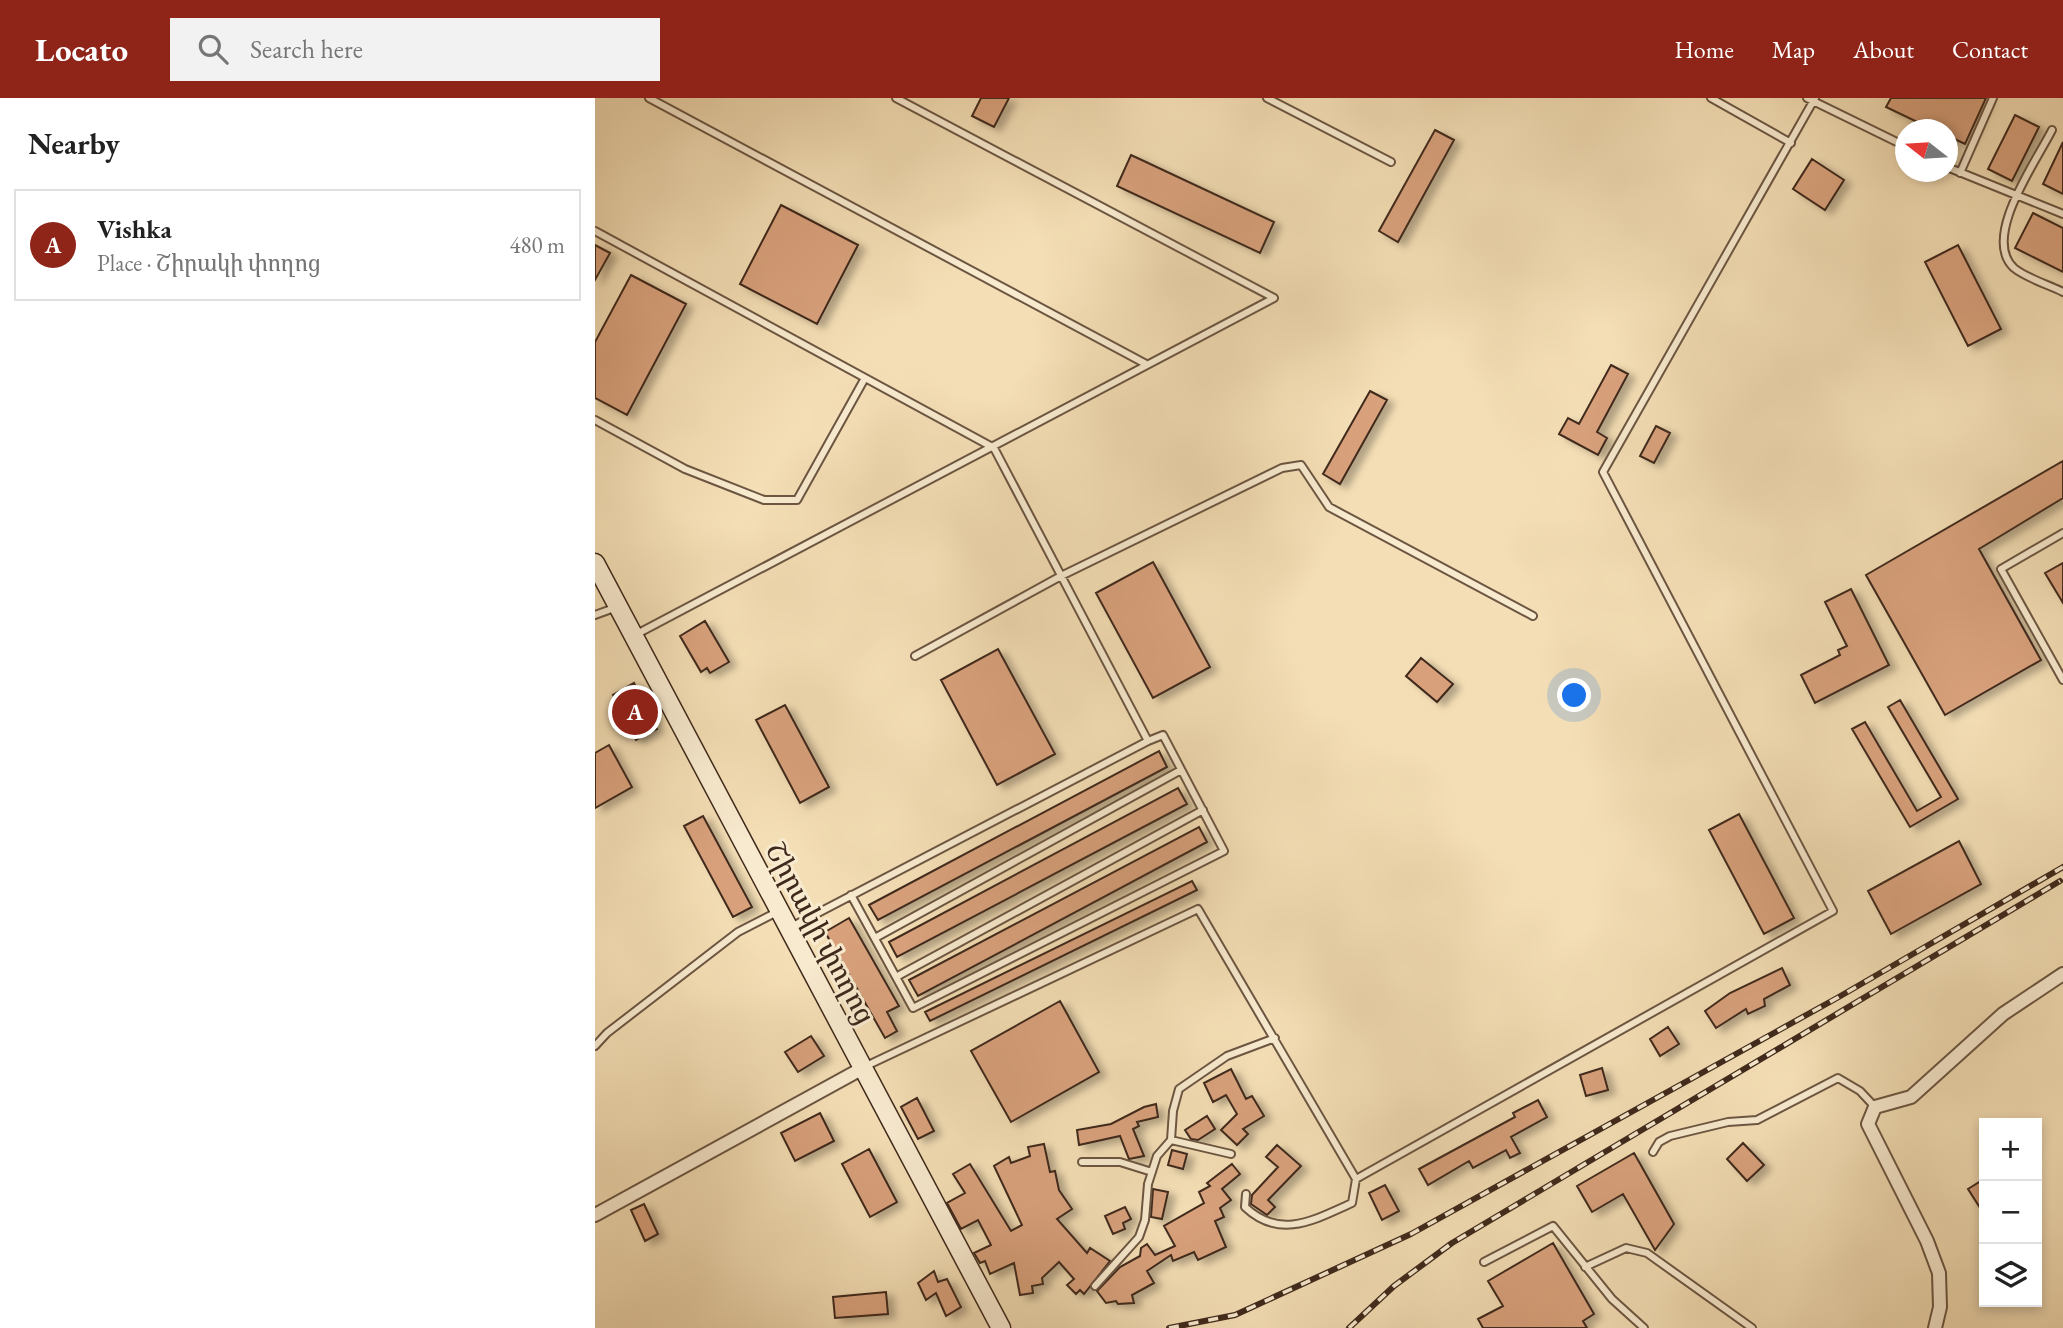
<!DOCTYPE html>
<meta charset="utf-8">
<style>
body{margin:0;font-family:"EB Garamond","Noto Serif Armenian",serif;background:#f2f2f2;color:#222}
.controls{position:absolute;right:21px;bottom:21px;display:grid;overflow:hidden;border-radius:0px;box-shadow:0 4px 10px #0003}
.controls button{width:63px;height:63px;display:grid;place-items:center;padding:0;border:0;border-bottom:2px solid #e0e0e0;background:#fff;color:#222;font:35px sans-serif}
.compass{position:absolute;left:1300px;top:21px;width:63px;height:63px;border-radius:50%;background:#fff;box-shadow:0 4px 10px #0003;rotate:287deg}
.you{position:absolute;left:980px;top:598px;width:24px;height:24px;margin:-18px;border:5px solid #fff;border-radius:50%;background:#1a73e8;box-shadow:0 0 0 10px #1a73e833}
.badge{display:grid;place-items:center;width:46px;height:46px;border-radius:50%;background:#8f2418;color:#fff;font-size:23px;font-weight:700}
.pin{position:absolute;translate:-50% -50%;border:4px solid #fff;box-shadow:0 2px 7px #0006}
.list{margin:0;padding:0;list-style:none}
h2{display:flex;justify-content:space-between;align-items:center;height:91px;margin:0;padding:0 28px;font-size:30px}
h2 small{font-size:23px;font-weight:400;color:#767676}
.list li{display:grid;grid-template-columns:46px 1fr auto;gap:21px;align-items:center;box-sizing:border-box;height:112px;margin:0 14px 14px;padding:0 14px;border:2px solid #e0e0e0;border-radius:0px}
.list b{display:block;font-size:26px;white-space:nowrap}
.list p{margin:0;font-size:23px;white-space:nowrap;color:#767676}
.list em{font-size:23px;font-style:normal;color:#767676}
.icon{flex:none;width:38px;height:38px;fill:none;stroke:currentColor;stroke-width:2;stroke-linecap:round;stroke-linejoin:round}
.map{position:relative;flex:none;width:1468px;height:1230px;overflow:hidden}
header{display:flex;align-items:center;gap:42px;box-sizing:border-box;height:98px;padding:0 35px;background:#8f2418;color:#fff}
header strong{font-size:33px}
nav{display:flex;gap:38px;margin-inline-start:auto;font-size:24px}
.search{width:490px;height:63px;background:#f2f2f2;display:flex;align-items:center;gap:18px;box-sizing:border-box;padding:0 24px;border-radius:0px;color:#767676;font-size:26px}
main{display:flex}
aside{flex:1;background:#fff}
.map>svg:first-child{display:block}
.building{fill:#d8a17c;stroke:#3f291c;stroke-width:2;filter:url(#shadow)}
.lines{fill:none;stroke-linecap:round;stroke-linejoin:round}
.service-casing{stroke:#6c5642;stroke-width:10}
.minor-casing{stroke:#6c5642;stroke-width:16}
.secondary-casing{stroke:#3f291c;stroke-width:21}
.service{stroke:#f8eacf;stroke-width:6}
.minor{stroke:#f8eacf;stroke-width:12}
.secondary{stroke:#f8eacf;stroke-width:18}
.rail-casing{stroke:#3f291c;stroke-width:6}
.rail{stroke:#f8eacf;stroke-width:3.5;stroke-dasharray:10;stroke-linecap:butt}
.labels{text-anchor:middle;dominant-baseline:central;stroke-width:6;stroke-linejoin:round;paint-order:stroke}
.street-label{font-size:28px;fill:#3f291c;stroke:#f8eacf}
</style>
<header>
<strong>Locato</strong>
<div class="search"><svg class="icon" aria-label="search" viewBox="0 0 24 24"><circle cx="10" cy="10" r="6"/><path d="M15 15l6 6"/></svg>Search here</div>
<nav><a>Home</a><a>Map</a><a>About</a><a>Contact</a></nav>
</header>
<main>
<aside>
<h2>Nearby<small></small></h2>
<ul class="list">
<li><span class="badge">A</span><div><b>Vishka</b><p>Place · Շիրակի փողոց</p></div><em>480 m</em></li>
</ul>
</aside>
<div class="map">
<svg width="1468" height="1230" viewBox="0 0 1468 1230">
<defs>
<filter id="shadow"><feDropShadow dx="7" dy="4" stdDeviation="3.5" flood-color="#0004"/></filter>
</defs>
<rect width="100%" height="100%" fill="#f4deb5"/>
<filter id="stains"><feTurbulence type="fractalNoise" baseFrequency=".00286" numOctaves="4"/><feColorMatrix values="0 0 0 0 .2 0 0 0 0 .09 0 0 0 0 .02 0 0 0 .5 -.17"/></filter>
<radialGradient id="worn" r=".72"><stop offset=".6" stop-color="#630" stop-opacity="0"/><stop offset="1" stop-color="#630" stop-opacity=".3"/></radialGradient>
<path class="building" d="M386 0H414L399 29 377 18Z
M1296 0H1391L1370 46 1353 38V32H1339L1291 9Z
M1420 17 1444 29 1417 83 1393 71Z
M840 32 859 42 803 144 784 133Z
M1468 44V96L1448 86Z
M536 57 679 124 665 155 522 88Z
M1217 61 1249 82 1230 112 1198 91Z
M186 107 263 147 222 226 145 186Z
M1438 115 1468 130V174L1420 150Z
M0 147 15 155 0 182Z
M1363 147 1406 231 1373 248 1330 164Z
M36 177 91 206 32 317 0 300V244Z
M1016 267 1033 276 1002 334 1012 340 1003 357 964 336 973 320 984 326Z
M775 293 792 302 745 386 728 376Z
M1061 328 1075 335 1059 365 1045 358Z
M1468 363V400L1384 451 1446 562 1350 617 1271 477Z
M558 464 615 569 558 600 501 495Z
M1468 465V505L1450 475Z
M1256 491 1294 567 1220 605 1206 577 1245 557 1243 552 1252 548 1230 504Z
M110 523 134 564 115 575 112 570 106 574 85 538Z
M403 551 460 656 402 687 346 582Z
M826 560 858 586 842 604 811 578Z
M39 585 62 631 41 642 18 597Z
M1305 602 1363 701 1315 729 1257 631 1270 624 1322 713 1346 699 1293 609Z
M190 607 234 689 205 705 161 622Z
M14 647 37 689 0 710V655Z
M564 653 572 669 283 822 274 807Z
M583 690 592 706 302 859 294 844Z
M1144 716 1199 820 1169 836 1114 732Z
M108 718 157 809 138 819 89 728Z
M604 729 612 744 323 898 314 882Z
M1364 743 1386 786 1296 836 1273 793Z
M597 783 602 792 335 923 330 914Z
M254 820 304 908 292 914 302 933 290 940 230 834Z
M1187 870 1195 887 1169 901 1170 908 1153 916 1151 911 1121 930 1110 913 1135 895Z
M465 903 504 974 416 1024 376 953Z
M1073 929 1084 946 1065 958 1055 941Z
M216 938 229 958 203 974 190 954Z
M1007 970 1013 992 991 998 985 977Z
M636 971 651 1001 657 998 669 1018 648 1031 653 1036 642 1047 626 1032 642 1016 631 997 618 1004 609 985Z
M322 1000 339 1033 323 1041 306 1009Z
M943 1002 952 1019 916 1039 925 1055 915 1060 911 1052 878 1070 874 1063 833 1087 824 1071 920 1019 918 1015Z
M561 1006 563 1019 542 1024 544 1028 538 1031 549 1058 534 1061 525 1038 484 1047 482 1032 516 1026 549 1009Z
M225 1015 239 1043 200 1063 186 1035Z
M612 1018 620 1031 603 1042 596 1041 590 1032Z
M1148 1045 1169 1067 1152 1083 1132 1061Z
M449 1046 455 1074 460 1073 464 1092 477 1111 462 1121 492 1155 495 1150 515 1163 489 1196 485 1192 481 1196 472 1187 479 1181 464 1164 447 1180 448 1186 437 1188 438 1195 425 1197 419 1165 395 1176 390 1163 385 1165 379 1155 396 1147 383 1122 366 1131 352 1105 370 1095 358 1076 375 1066 416 1133 427 1127 399 1068 414 1059 416 1065 435 1058 433 1049Z
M682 1047 706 1068 673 1102 680 1109 672 1117 656 1106 657 1097 683 1069 671 1059Z
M274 1051 302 1104 275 1119 247 1066Z
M577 1052 592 1056 588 1071 573 1067Z
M1039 1055 1079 1126 1060 1152 1028 1096 997 1114 982 1088Z
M637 1066 645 1076 627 1091 636 1102 625 1110 629 1119 620 1123 631 1149 603 1162 599 1154 578 1163 576 1157 552 1173 559 1185 537 1197 539 1205 523 1206 521 1203 511 1205 502 1193 525 1169 545 1158 546 1150 552 1146 560 1157 580 1148 569 1128 609 1105 604 1094 615 1088 612 1085Z
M1389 1081V1116L1373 1091Z
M790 1087 804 1113 787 1122 774 1095Z
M558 1091 573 1094 567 1121 556 1119Z
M49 1106 63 1136 50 1143 36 1112Z
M530 1109 536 1121 528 1125 530 1131 518 1136 510 1118Z
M958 1145 999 1216 988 1223 992 1230H888L883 1221 908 1208 893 1183Z
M339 1173 343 1184 352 1181 366 1209 351 1218 341 1195 331 1202 323 1185Z
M291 1194 293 1216 240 1220 238 1199Z"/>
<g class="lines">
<g class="service-casing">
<path id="service" d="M54 0 551 266
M672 0 796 64
M1116 0 1196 45
M1212 0 1310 48
M1457 32C1441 64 1386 140 1419 170 1431 180 1454 187 1468 194
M1352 69 1468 116
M1365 75 1398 0
M0 133 399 350 553 643
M0 322 90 371 169 402H202L270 280
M1468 435 1406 471 1468 582
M0 517 22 509
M40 537 679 200 301 0
M320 558 466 478 687 370 706 367 734 409 938 518
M196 829 553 643 568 637 629 753 318 910 256 797
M280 840 586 672
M301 879 608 712
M0 948 12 935 143 834 184 813
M269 969 603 811 761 1081 757 1105C719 1122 685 1142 650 1109L651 1096
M576 1042 636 1056
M1058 1054 1064 1044 1075 1038 1133 1024 1162 1022 1243 980 1265 993 1280 1009
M487 1064H525L557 1074
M761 1081 1238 813 1008 374 1220 0
M889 1164 958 1128 1017 1201 1049 1230
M990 1169 1031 1150 1052 1155 1157 1230
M500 1188 544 1139 550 1122 553 1086 562 1058 576 1042 578 1013 584 991 632 958 680 940"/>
</g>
<g class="minor-casing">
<path id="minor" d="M0 1117 268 970
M1340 1230 1345 1209 1344 1175 1332 1143 1273 1026 1280 1009 1316 999 1408 916 1468 876"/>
</g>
<g class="secondary-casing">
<path id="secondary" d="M0 465 406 1230"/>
</g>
<use href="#service" class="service"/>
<use href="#minor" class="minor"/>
<use href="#secondary" class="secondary"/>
<g class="rail-casing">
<path id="rail" d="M574 1230 640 1217 816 1136 1242 900 1468 769
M754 1230 799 1188 857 1145 1465 783"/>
</g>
<use href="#rail" class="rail"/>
</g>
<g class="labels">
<g class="street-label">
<text transform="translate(226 835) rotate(62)">Շիրակի փողոց</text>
</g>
</g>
<rect width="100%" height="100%" filter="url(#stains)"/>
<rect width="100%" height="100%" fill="url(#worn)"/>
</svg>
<div class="controls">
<button>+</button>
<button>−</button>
<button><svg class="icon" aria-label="layers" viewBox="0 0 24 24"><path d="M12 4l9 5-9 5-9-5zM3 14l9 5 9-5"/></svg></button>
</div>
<svg class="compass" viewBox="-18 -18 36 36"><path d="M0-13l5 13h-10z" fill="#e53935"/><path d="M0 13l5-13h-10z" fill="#767676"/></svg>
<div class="you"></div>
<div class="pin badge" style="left:40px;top:614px">A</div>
</div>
</main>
